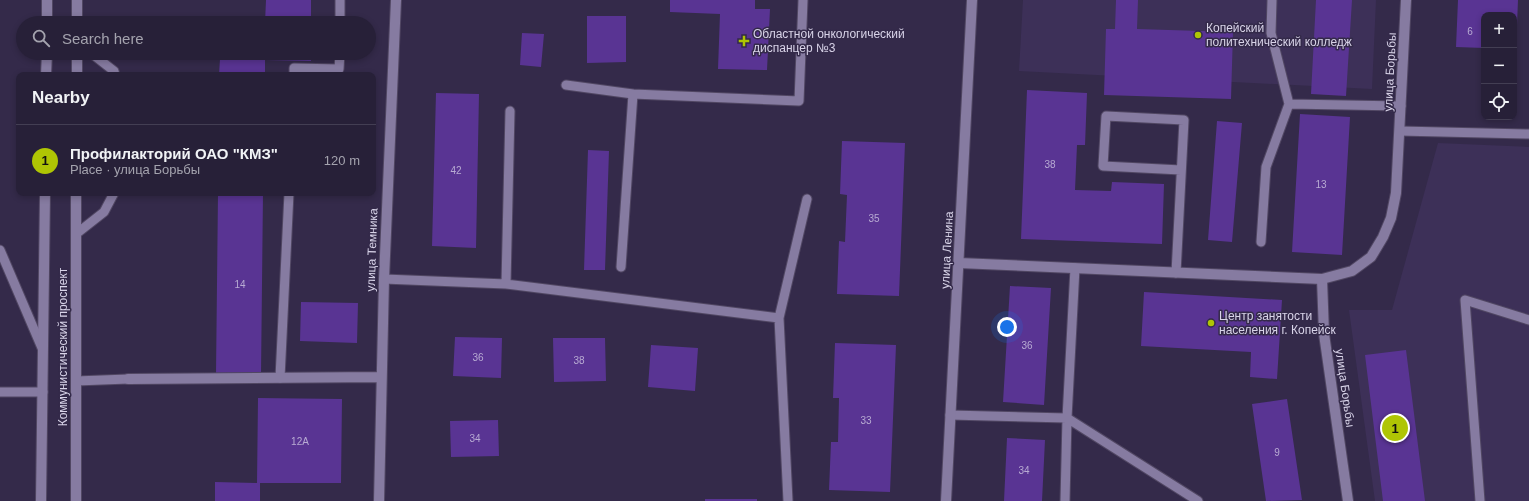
<!DOCTYPE html>
<meta charset="utf-8">
<style>
body{margin:0;font-family:Helvetica,sans-serif;background:#2f2840;color:#f1f3f6}
.controls{position:absolute;right:12px;top:12px;display:grid;overflow:hidden;border-radius:8px;box-shadow:0 2px 6px #0003}
.controls button{width:36px;height:36px;display:grid;place-items:center;padding:0;border:0;border-bottom:1px solid #433e53;background:#272038;color:#f1f3f6;font:20px sans-serif}
.you{position:absolute;left:1007px;top:327px;width:14px;height:14px;margin:-10px;border:3px solid #fff;border-radius:50%;background:#1a73e8;box-shadow:0 0 0 6px #1a73e833}
.badge{display:grid;place-items:center;width:26px;height:26px;border-radius:50%;background:#afc504;color:#111;font-size:13px;font-weight:700}
.pin{position:absolute;translate:-50% -50%;border:2px solid #fff;box-shadow:0 1px 4px #0006}
.list{margin:0;padding:0;list-style:none}
h2{display:flex;justify-content:space-between;align-items:center;height:52px;margin:0;padding:0 16px;font-size:17px}
h2 small{font-size:13px;font-weight:400;color:#a4a3ae}
.list li{display:grid;grid-template-columns:26px 1fr auto;gap:12px;align-items:center;box-sizing:border-box;height:72px;padding:0 16px;border-top:1px solid #433e53}
.list b{display:block;font-size:15px;white-space:nowrap}
.list p{margin:0;font-size:13px;white-space:nowrap;color:#a4a3ae}
.list em{font-size:13px;font-style:normal;color:#a4a3ae}
.icon{flex:none;width:22px;height:22px;fill:none;stroke:currentColor;stroke-width:2;stroke-linecap:round;stroke-linejoin:round}
.map{position:relative;flex:none;width:1529px;height:501px;overflow:hidden}
.search{position:absolute;background:#272038;box-shadow:0 2px 6px #0003;left:16px;top:16px;width:360px;height:44px;display:flex;align-items:center;gap:10px;box-sizing:border-box;padding:0 14px;border-radius:22px;color:#a4a3ae;font-size:15px}
.panel{position:absolute;background:#272038;box-shadow:0 2px 6px #0003;left:16px;top:72px;width:360px;height:124px;border-radius:8px}
.map>svg:first-child{display:block}
.built{fill:#3d3058}
.building{fill:#593493}
.lines{fill:none;stroke-linecap:round;stroke-linejoin:round}
.lane-casing{stroke:#514763;stroke-width:11}
.street-casing{stroke:#514763;stroke-width:12}
.secondary-casing{stroke:#514763;stroke-width:12}
.lane{stroke:#867ba1;stroke-width:9}
.street{stroke:#867ba1;stroke-width:10}
.secondary{stroke:#867ba1;stroke-width:10}
.poi-dot{fill:#afc504;stroke:#342a4a;stroke-width:1.5}
.labels{text-anchor:middle;dominant-baseline:central;stroke-width:3;stroke-linejoin:round;paint-order:stroke}
.number-label{font-size:10px;fill:#b8abd3}
.poi-label{font-size:12px;fill:#d8d3e8;stroke:#342a4a;text-anchor:start}
.street-label{font-size:12px;fill:#d8d3e8;stroke:#342a4a}
</style>
<div class="map">
<svg width="1529" height="501" viewBox="0 0 1529 501">
<rect width="100%" height="100%" fill="#342a4a"/>
<path class="built" d="M1023 0H1376L1372 89 1019 71Z
M1438 143 1529 147V501H1375L1349 310H1392Z"/>
<path class="building" d="M266 0H311V23H265Z
M670 0H755V9H770L767 70 718 69 720 14 670 12Z
M1116 0H1138L1137 29 1233 32 1231 99 1104 95 1106 29H1115Z
M1316 0H1352L1346 96 1311 94Z
M1458 0H1518L1516 50H1514V15H1484V48L1456 47Z
M587 16H626V62L587 63Z
M522 33 544 34 541 67 520 65Z
M265 53H311V61L265 60Z
M220 59 265 60V75H219Z
M1027 90 1087 93 1085 145H1077L1075 190 1111 191 1112 182 1164 184 1162 244 1021 239Z
M436 93 479 94 476 248 432 246Z
M1300 114 1350 117 1342 255 1292 252Z
M1217 121 1242 123 1232 242 1208 240Z
M842 141 905 143 899 296 837 294 839 241 845 242 847 195 840 194Z
M588 150 609 151 605 270H584Z
M218 193H263L261 375 216 374Z
M1010 286 1051 288 1044 405 1003 402Z
M1144 292 1282 300 1277 379 1250 377 1251 352 1141 346Z
M301 302 358 303 357 343 300 341Z
M455 337 502 338 501 378 453 376Z
M553 338H605L606 381 554 382Z
M835 343 896 345 890 492 829 490 831 442H838L839 398H833Z
M651 345 698 348 695 391 648 387Z
M1406 350 1425 501H1383L1365 355Z
M258 398 342 399 341 483H260V501H215V482L257 483Z
M1287 399 1302 500 1266 501 1252 404Z
M498 420 499 456 451 457 450 421Z
M1007 438 1045 440 1042 501H1004Z
M705 499H757V501H705Z"/>
<g class="lines">
<g class="lane-casing">
<path id="lane" d="M340 23V0
M91 53 114 71 115 75
M294 75V68L339 69 340 53
M566 85 633 94
M1289 104 1401 106
M1400 131 1529 134
M76 234 104 212 114 193
M1261 242 1266 167 1289 104 1271 33 1272 0
M0 250 42 348
M621 267 633 94 799 101 803 0
M1176 273 1184 120 1106 116 1103 166 1181 170
M384 279 506 284 510 111
M506 284 779 318 788 501
M779 318 807 199
M280 378 289 193
M76 381 128 379
M0 392H43
M950 415 1067 418 1198 501
M1065 501 1067 418 1075 268
M1480 501 1465 300 1529 320"/>
</g>
<g class="street-casing">
<path id="street" d="M1322 279 1324 334 1348 501
M128 379 381 377
M379 501 384 279 396 0"/>
</g>
<g class="secondary-casing">
<path id="secondary" d="M47 23V0
M77 23V0
M46 75 47 53
M77 75V53
M959 263 1322 279 1352 271 1371 257 1383 237 1391 218 1396 193 1406 0
M41 501 45 193
M76 501V193
M946 501 972 0"/>
</g>
<use href="#lane" class="lane"/>
<use href="#street" class="street"/>
<use href="#secondary" class="secondary"/>
</g>
<g class="poi-dot">
<circle cx="1198" cy="35" r="4"/>
<path d="M742 35h4v4h4v4h-4v4h-4v-4h-4v-4h4z"/>
<circle cx="1211" cy="323" r="4"/>
</g>
<g class="labels">
<g class="number-label">
<text x="1470" y="31">6</text>
<text x="1050" y="164">38</text>
<text x="456" y="170">42</text>
<text x="1321" y="184">13</text>
<text x="874" y="218">35</text>
<text x="240" y="284">14</text>
<text x="1027" y="345">36</text>
<text x="478" y="357">36</text>
<text x="579" y="360">38</text>
<text x="866" y="420">33</text>
<text x="475" y="438">34</text>
<text x="300" y="441">12А</text>
<text x="1277" y="452">9</text>
<text x="1024" y="470">34</text>
</g>
<g class="poi-label">
<text x="1206" y="28">Копейский<tspan x="1206" dy="14">политехнический колледж</tspan></text>
<text x="753" y="34">Областной онкологический<tspan x="753" dy="14">диспанцер №3</tspan></text>
<text x="1219" y="316">Центр занятости<tspan x="1219" dy="14">населения г. Копейск</tspan></text>
</g>
<g class="street-label">
<text transform="translate(1390 72) rotate(-87)">улица Борьбы</text>
<text transform="translate(372 250) rotate(-88)">улица Темника</text>
<text transform="translate(947 250) rotate(-87)">улица Ленина</text>
<text transform="translate(63 347) rotate(-90)">Коммунистический проспект</text>
<text transform="translate(1345 388) rotate(82)">улица Борьбы</text>
</g>
</g>
</svg>
<div class="controls">
<button>+</button>
<button>−</button>
<button><svg class="icon" aria-label="locate" viewBox="0 0 24 24"><circle cx="12" cy="12" r="6"/><path d="M12 2v4M12 18v4M2 12h4M18 12h4"/></svg></button>
</div>
<div class="you"></div>
<div class="pin badge" style="left:1395px;top:428px">1</div>
<div class="search"><svg class="icon" aria-label="search" viewBox="0 0 24 24"><circle cx="10" cy="10" r="6"/><path d="M15 15l6 6"/></svg>Search here</div>
<section class="panel">
<h2>Nearby<small></small></h2>
<ul class="list">
<li><span class="badge">1</span><div><b>Профилакторий ОАО &quot;КМЗ&quot;</b><p>Place · улица Борьбы</p></div><em>120 m</em></li>
</ul>
</section>
</div>
